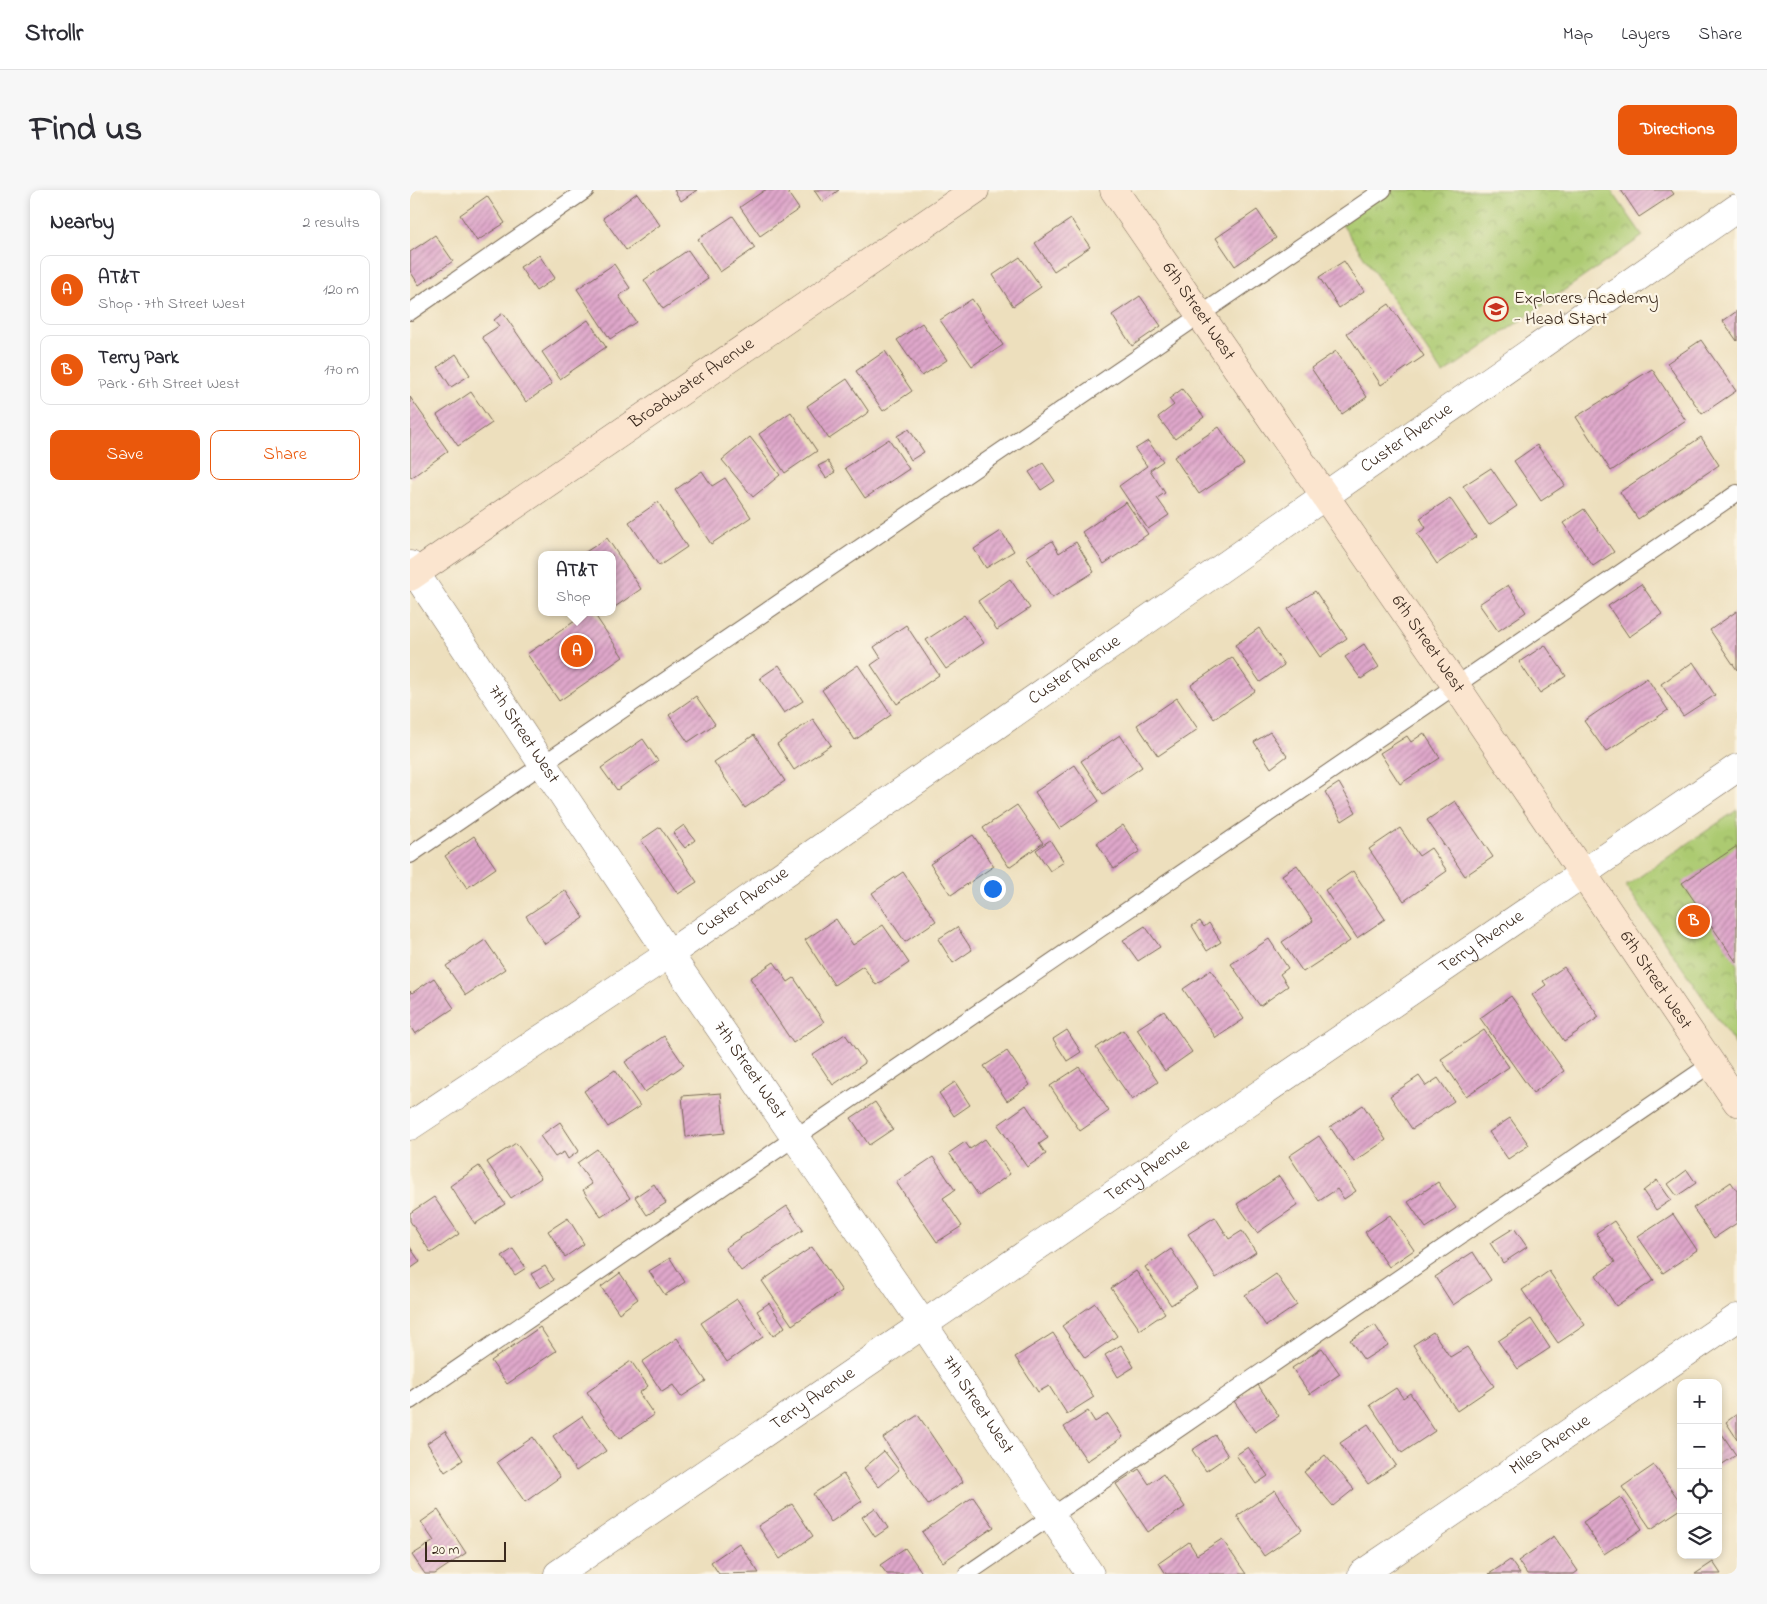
<!DOCTYPE html>
<meta charset="utf-8">
<style>
body{margin:0;font-family:"Indie Flower",sans-serif;background:#f7f7f7;color:#2b2b33}
.controls{position:absolute;right:15px;bottom:15px;display:grid;overflow:hidden;border-radius:10px;box-shadow:0 2px 8px #0003}
.controls button{width:45px;height:45px;display:grid;place-items:center;padding:0;border:0;border-bottom:1px solid #e1e1e2;background:#fff;color:#2b2b33;font:25px sans-serif}
.scale{position:absolute;left:15px;bottom:12px;width:81px;box-sizing:border-box;padding-left:5px;border:2px solid #3b2a1e;border-top:0;font-size:14px;line-height:18px;white-space:nowrap;color:#3b2a1e;-webkit-text-stroke:4px #fcf5e5;paint-order:stroke}
.you{position:absolute;left:582px;top:698px;width:18px;height:18px;margin:-12px;border:4px solid #fff;border-radius:50%;background:#1a73e8;box-shadow:0 0 0 8px #1a73e833}
.badge{display:grid;place-items:center;width:32px;height:32px;border-radius:50%;background:#ea580c;color:#fff;font-size:16px;font-weight:700}
.pin{position:absolute;translate:-50% -50%;border:2px solid #fff;box-shadow:0 1px 5px #0006}
.popup{position:absolute;left:128px;top:361px;width:78px;height:65px;box-sizing:border-box;display:grid;place-content:center;border-radius:10px;background:#fff;filter:drop-shadow(0 1px 4px #0005);font-size:16px;white-space:nowrap;color:#7c7c81}
.popup b{font-size:19px;color:#2b2b33}
.popup::after{content:'';position:absolute;left:50%;top:100%;margin-left:-10px;border:10px solid transparent;border-top-color:#fff}
.list{margin:0;padding:0;list-style:none}
h2{display:flex;justify-content:space-between;align-items:center;height:65px;margin:0;padding:0 20px;font-size:21px}
h2 small{font-size:16px;font-weight:400;color:#7c7c81}
.list li{display:grid;grid-template-columns:32px 1fr auto;gap:15px;align-items:center;box-sizing:border-box;height:70px;margin:0 10px 10px;padding:0 10px;border:1px solid #e1e1e2;border-radius:10px}
.list b{display:block;font-size:19px;white-space:nowrap}
.list p{margin:0;font-size:16px;white-space:nowrap;color:#7c7c81}
.list em{font-size:16px;font-style:normal;color:#7c7c81}
.actions{display:flex;gap:10px;padding:15px 20px}
.actions a{flex:1;padding:11px 0;border:1px solid #ea580c;border-radius:10px;text-align:center;font-size:18px;color:#ea580c}
.actions .main{background:#ea580c;color:#fff}
.icon{flex:none;width:28px;height:28px;fill:none;stroke:currentColor;stroke-width:2;stroke-linecap:round;stroke-linejoin:round}
.map{position:relative;flex:none;width:1327px;height:1384px;overflow:hidden;border-radius:10px}
header{display:flex;align-items:center;gap:30px;box-sizing:border-box;height:70px;padding:0 25px;background:#fff;border-bottom:1px solid #e1e1e2}
header strong{font-size:24px}
nav{display:flex;gap:28px;margin-inline-start:auto;font-size:18px}
.intro{display:flex;align-items:center;justify-content:space-between;box-sizing:border-box;height:120px;padding:0 30px}
h1{margin:0;font-size:35px}
.button{padding:12px 22px;border-radius:10px;background:#ea580c;color:#fff;font-size:18px;font-weight:700}
main{display:flex;gap:30px;padding:0 30px}
aside{flex:1;background:#fff;border-radius:10px;box-shadow:0 2px 8px #0003}
.map>svg:first-child{display:block}
.park{fill:url(#park-crowns);stroke:#747a48}
.building{fill:url(#building-hatch)}
.lines{fill:none;stroke-linecap:round;stroke-linejoin:round}
.lane-casing{stroke:#796956;stroke-width:18}
.street-casing{stroke:#796956;stroke-width:29}
.secondary-casing{stroke:#796956;stroke-width:29}
.lane{stroke:#fff;stroke-width:16}
.street{stroke:#fff;stroke-width:28}
.secondary{stroke:#fbe5cf;stroke-width:28}
.labels{text-anchor:middle;dominant-baseline:central;stroke-width:4.5;stroke-linejoin:round;paint-order:stroke}
.poi-label{font-size:18px;fill:#3b2a1e;stroke:#fcf5e5;text-anchor:start}
.street-label{font-size:18px;fill:#3b2a1e;stroke:#fcf5e5}
</style>
<header>
<strong>Strollr</strong>
<nav><a>Map</a><a>Layers</a><a>Share</a></nav>
</header>
<div class="intro"><h1>Find us</h1><a class="button">Directions</a></div>
<main>
<aside>
<h2>Nearby<small>2 results</small></h2>
<ul class="list">
<li><span class="badge">A</span><div><b>AT&amp;T</b><p>Shop · 7th Street West</p></div><em>120 m</em></li>
<li><span class="badge">B</span><div><b>Terry Park</b><p>Park · 6th Street West</p></div><em>170 m</em></li>
</ul>
<div class="actions"><a class="main">Save</a><a>Share</a></div>
</aside>
<div class="map">
<svg width="1327" height="1384" viewBox="0 0 1327 1384">
<defs>
<pattern id="park-crowns" width="20" height="18" patternUnits="userSpaceOnUse" patternTransform="scale(1.25)"><rect width="20" height="18" fill="#acca71"/><path d="M2 6a3 3 0 1 1 6 0M12 15a3 3 0 1 1 6 0" fill="none" stroke="#8da45c"/></pattern>
<pattern id="building-hatch" width="6" height="6" patternUnits="userSpaceOnUse" patternTransform="scale(1.25)"><rect width="6" height="6" fill="#dfa7cb"/><path d="M-1 1l2-2M0 6l6-6M5 7l2-2" fill="none" stroke="#b688a4"/></pattern>
</defs>
<rect width="100%" height="100%" fill="#fcf5e5"/>
<filter id="ink" filterUnits="userSpaceOnUse"><feTurbulence type="fractalNoise" baseFrequency=".02" numOctaves="2"/><feDisplacementMap in="SourceGraphic" scale="10" xChannelSelector="R" yChannelSelector="G"/><feConvolveMatrix kernelMatrix="1 2 1 2 8 2 1 2 1" color-interpolation-filters="sRGB"/></filter>
<filter id="wash" filterUnits="userSpaceOnUse"><feTurbulence type="fractalNoise" baseFrequency=".0096" numOctaves="4" result="noise"/><feDisplacementMap in="SourceGraphic" scale="20" xChannelSelector="R" yChannelSelector="G"/><feGaussianBlur stdDeviation="1.12" result="paint"/><feColorMatrix in="noise" values="0 0 0 0 0 0 0 0 0 0 0 0 0 0 0 0 0 1.4 0 .05"/><feComposite in="paint" operator="in"/></filter>
<g filter="url(#wash)">
<rect width="100%" height="100%" fill="#eddfbd"/>
<path class="park" d="M973 0H1201L1233 46 1033 184 929 30Z
M1327 620V857L1216 696Z"/>
<g id="blocks">
<path class="building" d="M264 0H287L271 11Z
M355 0H376L389 19 350 46 330 17Z
M404 0H429L412 12Z
M1211 0H1261L1264 4 1229 27Z
M227 3 250 35 216 60 193 28Z
M77 6 95 33 67 51 50 25Z
M847 20 866 48 825 76 806 48Z
M323 26 345 58 310 82 288 49Z
M661 29 680 57 644 81 625 53Z
M25 45 43 71 9 95 0 81V62Z
M278 60 298 89 253 119 234 90Z
M129 65 145 88 126 101 110 77Z
M610 67 631 97 603 116 583 85Z
M934 71 954 101 929 118 909 87Z
M204 74 220 98 209 106 226 132 200 149 167 99Z
M730 106 751 136 722 156 702 125Z
M562 109 593 155 562 176 530 130Z
M979 114 1014 166 971 195 937 143Z
M1327 121V151L1313 131Z
M93 123 142 194 116 212 72 147 89 136 84 130Z
M178 130 196 157 150 189 132 162Z
M512 133 537 170 512 186 487 150Z
M1291 150 1326 201 1292 224 1257 173Z
M475 161 502 201 473 221 446 181Z
M926 161 957 207 932 224 901 178Z
M46 164 60 185 41 197 28 177Z
M1242 179 1276 231 1201 281 1166 227Z
M437 189 459 222 419 249 397 216Z
M772 199 794 227 765 249 748 227 764 215 759 209Z
M61 202 82 233 48 256 27 225Z
M0 207 38 261 1 288 0 286Z
M381 222 407 261 375 283 349 244Z
M809 237 834 274 789 304 764 267Z
M499 239 514 262 501 270 487 246Z
M340 247 370 285 343 307 312 270Z
M1291 247 1309 275 1228 329 1210 302Z
M479 249 499 279 455 308 435 278Z
M738 251 753 271 740 280 755 303 747 308 759 325 738 339 709 296 737 276 725 259Z
M1127 255 1155 295 1131 311 1104 271Z
M418 271 425 282 416 288 408 276Z
M633 273 645 291 631 300 619 282Z
M1081 278 1107 316 1079 335 1053 296Z
M292 281 302 296 315 288 341 327 301 354 265 300Z
M1040 308 1066 347 1027 374 1007 344 1016 338 1010 328Z
M248 312 277 357 249 376 219 332Z
M716 312 738 344 694 374 672 342Z
M1174 319 1204 362 1183 376 1153 333Z
M591 341 604 361 576 378 564 359Z
M197 348 231 399 202 419V365H171Z
M642 351 649 363 666 352 684 382 642 408 616 367Z
M600 389 620 418 587 440 568 411Z
M1231 394 1252 424 1219 447 1198 416Z
M1098 395 1116 422 1088 441 1069 414Z
M905 401 937 448 910 467 878 419Z
M1327 421V480L1300 440Z
M178 422H183L213 467 149 511 117 464Z
M554 425 574 453 536 479 516 450Z
M496 435 529 485 487 514 461 475 471 468 464 457Z
M849 438 874 475 850 492 825 455Z
M954 454 969 477 951 489 935 467Z
M1135 455 1156 486 1130 503 1109 472Z
M822 467 845 501 804 529 781 495Z
M1283 472 1305 505 1273 526 1251 494Z
M369 475 393 511 374 523 350 488Z
M448 475 481 525 445 550 412 500Z
M1237 488 1258 520 1196 562 1174 531Z
M286 506 305 534 278 552 259 525Z
M767 508 788 539 748 566 727 535Z
M403 529 421 555 384 580 367 554Z
M860 542 877 566 861 578 844 552Z
M1014 543 1030 568 990 594 970 563 997 546 1001 552Z
M344 545 375 591 335 618 304 572Z
M710 545 732 577 693 604 671 571Z
M233 549 248 571 207 600 191 578Z
M665 575 689 611 649 639 625 602Z
M929 593 946 622 932 631 915 602Z
M1045 611 1083 667 1055 686 1017 630Z
M607 615 633 653 599 677 573 638Z
M274 635 285 650 275 658 263 643Z
M713 635 730 661 704 679 687 653Z
M250 637 287 692 268 704 231 650Z
M990 638 1009 666 1021 658 1037 681 994 711 959 659Z
M563 645 584 676 541 705 520 674Z
M64 646 86 678 57 698 35 666Z
M640 650 654 672 640 681 626 660Z
M1327 656V773L1272 693Z
M887 675 940 751 893 782 872 752 903 731 872 685Z
M943 681 975 729 947 748 915 700Z
M493 682 526 731 495 752 462 703Z
M155 700 174 728 135 754 116 726Z
M426 729 443 755 473 735 499 773 466 795 453 776 424 795 395 750Z
M790 731 794 737 799 733 811 752 797 761 782 736Z
M735 736 750 757 728 771 713 750Z
M547 737 562 760 543 773 528 749Z
M859 749 878 778 870 784 878 796 850 816 821 774Z
M75 750 95 779 56 805 36 776Z
M364 772 378 792 384 788 414 832 383 853 340 788Z
M1154 777 1189 827 1154 851 1122 805 1136 795 1133 791Z
M801 780 834 829 806 848 773 799Z
M24 788 44 818 5 844 0 836V801L2 803Z
M1101 806 1154 881 1123 903 1070 828Z
M754 821 782 862 755 881 727 839Z
M657 840 671 862 657 871 643 849Z
M713 840 748 892 722 910 686 858Z
M1074 840 1099 877 1056 906 1031 869Z
M435 844 455 873 423 895 403 865Z
M254 846 274 875 235 902 215 872Z
M597 861 620 895 597 911 574 876Z
M669 877 699 921 670 941 640 896Z
M205 880 230 916 198 937 174 901Z
M1009 886 1016 896 1028 888 1044 911 1002 939 980 906Z
M545 892 560 915 544 926 529 903Z
M311 903 315 943 276 947 272 906Z
M465 912 483 939 459 955 441 928Z
M616 915 638 948 629 954 636 964 617 977 588 935Z
M953 915 976 950 944 972 920 937Z
M1100 928 1119 955 1098 969 1079 942Z
M150 932 169 961 158 969 154 962 145 967 130 946Z
M909 946 946 1001 934 1009 927 999 909 1011 879 966Z
M575 949 600 984 569 1006 539 963 555 952 560 959Z
M106 953 131 988 101 1008 77 972Z
M187 959 220 1008 191 1027 173 1000 182 994 167 973Z
M523 967 545 1000 533 1008 552 1036 527 1052 486 992Z
M69 976 95 1014 65 1034 40 996Z
M1277 980 1286 993 1267 1006 1258 994Z
M869 986 888 1015 847 1043 827 1014Z
M1247 990 1261 1010 1246 1020 1233 1001Z
M1028 992 1046 1018 1016 1038 998 1012Z
M1321 992 1327 1001V1033L1304 1048 1283 1018Z
M244 994 256 1013 237 1025 225 1007Z
M24 1007 49 1044 21 1063 0 1031V1023Z
M377 1016 393 1040 331 1081 315 1058Z
M1263 1024 1287 1060 1253 1083 1228 1047Z
M980 1025 1004 1060 979 1077 955 1042Z
M805 1027 819 1049 832 1041 846 1062 806 1088 778 1044Z
M158 1028 174 1054 155 1067 138 1041Z
M1204 1031 1244 1090 1206 1116 1186 1085 1205 1072 1186 1043Z
M1104 1038 1117 1057 1093 1073 1080 1053Z
M0 1057 10 1072 0 1079Z
M402 1057 432 1101 382 1135 352 1091Z
M103 1059 116 1078 105 1085 92 1066Z
M761 1059 787 1098 761 1115 735 1077Z
M1063 1062 1081 1090 1043 1115 1025 1087Z
M260 1068 275 1092 255 1105 239 1081Z
M135 1076 144 1090 130 1098 121 1084Z
M726 1081 755 1123 730 1140 701 1098Z
M1139 1081 1175 1135 1148 1153 1112 1100Z
M210 1083 228 1109 209 1123 191 1097Z
M866 1084 887 1115 856 1136 835 1105Z
M327 1109 353 1147 317 1172 291 1133Z
M359 1113 375 1137 363 1146 347 1121Z
M685 1113 707 1146 675 1168 652 1136Z
M1121 1129 1140 1158 1108 1179 1088 1151Z
M965 1135 978 1155 954 1170 940 1150Z
M130 1137 146 1161 97 1194 81 1171Z
M1023 1142 1040 1167 1057 1157 1084 1196 1047 1221 1003 1155Z
M643 1143 684 1207 657 1224 639 1196 628 1202 605 1167Z
M267 1148 296 1191 271 1207 263 1195 252 1202 232 1172Z
M711 1155 724 1177 708 1187 695 1165Z
M912 1158 930 1184 900 1204 882 1178Z
M221 1171 238 1196 229 1203 244 1225 209 1249 177 1202Z
M848 1195 869 1226 845 1242 824 1211Z
M986 1198 993 1208 1000 1203 1025 1241 992 1263 960 1215Z
M678 1221 685 1232 698 1224 713 1247 677 1271 654 1237Z
M1327 1224V1249L1316 1232Z
M508 1225 553 1292 518 1315 473 1248Z
M172 1226 196 1261 166 1281 143 1246Z
M958 1234 986 1275 958 1294 930 1253Z
M1308 1238 1326 1265 1308 1277Z
M35 1241 53 1270 35 1282 17 1253Z
M805 1245 818 1266 796 1281 782 1260Z
M123 1247 150 1287 115 1312 87 1272Z
M838 1257 858 1286 846 1294 826 1265Z
M474 1261 489 1280 469 1297 454 1278Z
M915 1265 944 1299 923 1316 894 1282Z
M1244 1275 1271 1313V1319L1241 1339 1212 1297Z
M729 1279 739 1294 753 1284 775 1317 738 1342 706 1294Z
M433 1284 452 1311 421 1332 403 1304Z
M865 1300 892 1340 854 1366 827 1326Z
M563 1307 584 1337 533 1372 512 1342Z
M1210 1307 1232 1339 1194 1364 1173 1332Z
M382 1314 403 1346 370 1369 348 1336Z
M465 1318 478 1338 465 1347 452 1327Z
M28 1320 56 1363 25 1384H15L2 1365 24 1351 11 1332Z
M1144 1346 1168 1381 1164 1384H1117L1108 1371Z
M812 1349 836 1384H756L749 1373 779 1352 787 1365Z
M329 1353 349 1383 309 1384 301 1372Z
M495 1358 513 1384H477L470 1375Z
M1100 1370 1110 1384H1079Z
M1303 1372 1311 1384H1285Z"/>
</g>
</g>
<g filter="url(#ink)">
<use href="#blocks" fill-opacity="0" stroke="#796956" stroke-width="1"/>
<g class="lines">
<g class="lane-casing">
<path id="lane" d="M0 122 176 0
M0 665 973 0
M0 1211 1327 303
M557 1384 1301 874"/>
</g>
<g class="street-casing">
<g id="street">
<path id="s1" d="M0 375 259 764 513 1134 680 1384"/>
<path id="s2" d="M0 936 259 764 1327 18"/>
<path id="s3" d="M148 1384 1327 578"/>
<path id="s4" d="M952 1384 1327 1128"/>
</g>
</g>
<g class="secondary-casing">
<g id="secondary">
<path id="s5" d="M704 0 1046 496 1327 912"/>
<path id="s6" d="M0 387 565 0"/>
</g>
</g>
<use href="#lane" class="lane"/>
<use href="#street" class="street"/>
<use href="#secondary" class="secondary"/>
</g>
</g>
<defs>
<g id="school-ring" transform="scale(1.25)"><circle r="9.5" fill="#fcf5e5" stroke="#c8321e" stroke-width="1.5"/><path d="M0-5L7-2L0 1L-7-2ZM-4 1L0 2.5L4 1V4Q0 6-4 4Z" fill="#c8321e"/></g>
</defs>
<g fill-rule="evenodd">
<use href="#school-ring" x="1086" y="119"/>
</g>
<g class="labels">
<g class="poi-label">
<text x="1104" y="109">Explorers Academy<tspan x="1104" dy="21">- Head Start</tspan></text>
</g>
<g class="street-label">
<text stroke="none"><textPath href="#s5" startOffset="148">6th Street West</textPath></text>
<text stroke="none"><textPath href="#s6" startOffset="342">Broadwater Avenue</textPath></text>
<text stroke="none"><textPath href="#s2" startOffset="1211">Custer Avenue</textPath></text>
<text stroke="none"><textPath href="#s5" startOffset="552">6th Street West</textPath></text>
<text stroke="none"><textPath href="#s2" startOffset="806">Custer Avenue</textPath></text>
<text stroke="none"><textPath href="#s1" startOffset="204">7th Street West</textPath></text>
<text stroke="none"><textPath href="#s2" startOffset="401">Custer Avenue</textPath></text>
<text stroke="none"><textPath href="#s3" startOffset="1119">Terry Avenue</textPath></text>
<text stroke="none"><textPath href="#s5" startOffset="958">6th Street West</textPath></text>
<text stroke="none"><textPath href="#s1" startOffset="609">7th Street West</textPath></text>
<text stroke="none"><textPath href="#s3" startOffset="714">Terry Avenue</textPath></text>
<text stroke="none"><textPath href="#s3" startOffset="309">Terry Avenue</textPath></text>
<text stroke="none"><textPath href="#s1" startOffset="1014">7th Street West</textPath></text>
<text stroke="none"><textPath href="#s4" startOffset="228">Miles Avenue</textPath></text>
</g>
</g>
</svg>
<div class="controls">
<button>+</button>
<button>−</button>
<button><svg class="icon" aria-label="locate" viewBox="0 0 24 24"><circle cx="12" cy="12" r="6"/><path d="M12 2v4M12 18v4M2 12h4M18 12h4"/></svg></button>
<button><svg class="icon" aria-label="layers" viewBox="0 0 24 24"><path d="M12 4l9 5-9 5-9-5zM3 14l9 5 9-5"/></svg></button>
</div>
<div class="scale">20 m</div>
<div class="you"></div>
<div class="pin badge" style="left:167px;top:461px">A</div>
<div class="popup"><b>AT&amp;T</b>Shop</div>
<div class="pin badge" style="left:1284px;top:731px">B</div>
</div>
</main>
